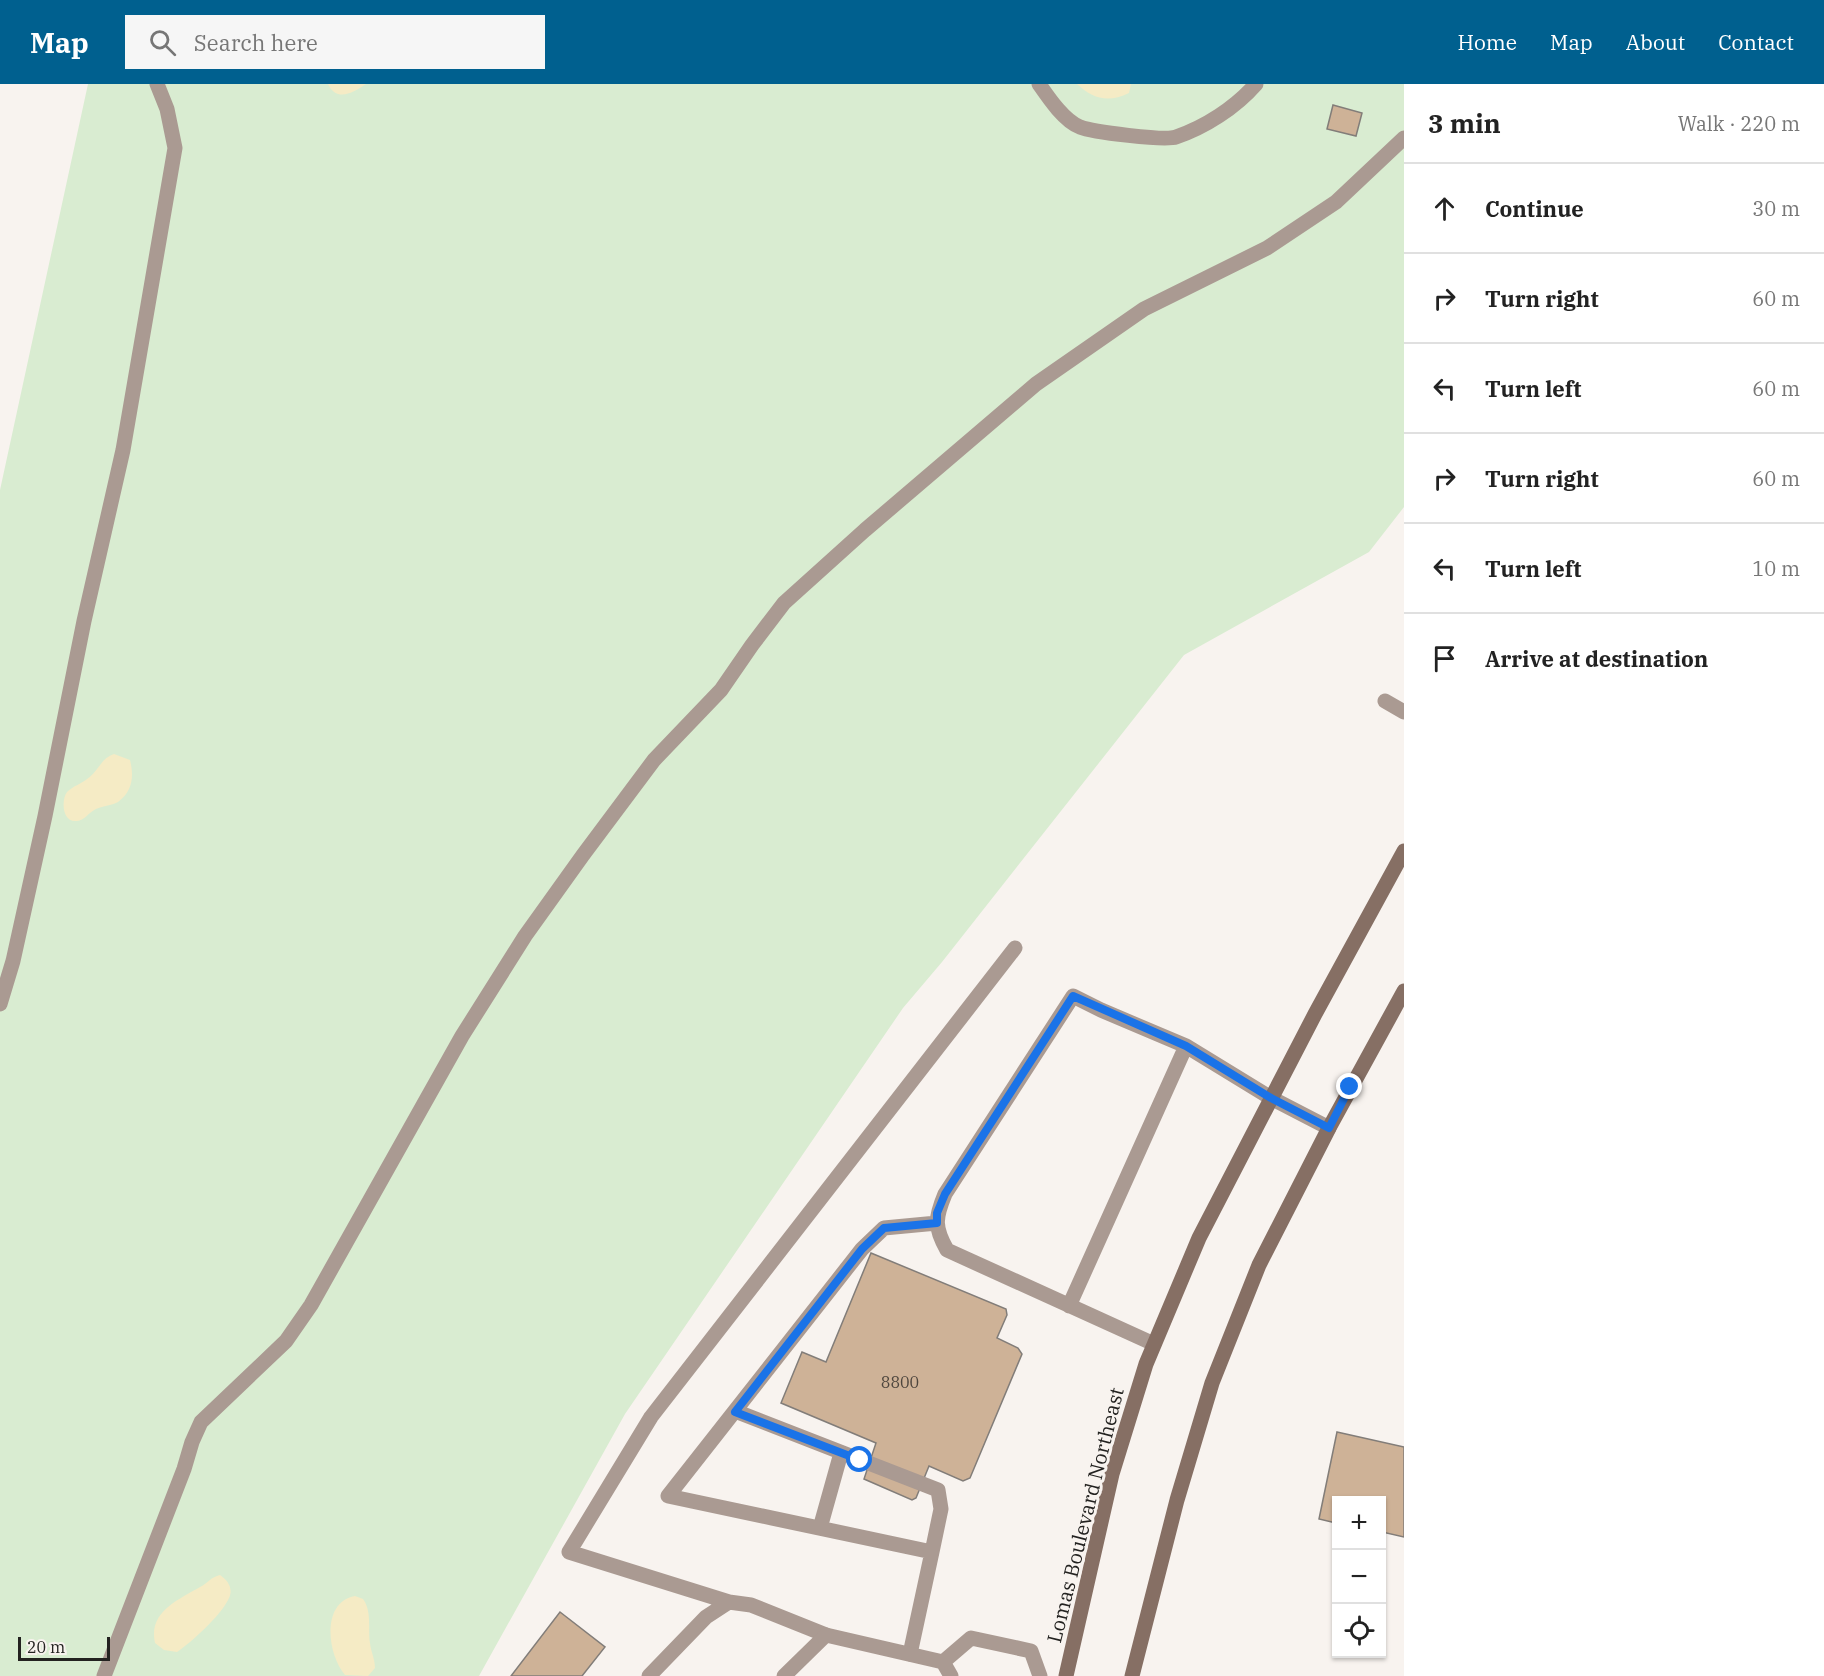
<!DOCTYPE html>
<meta charset="utf-8">
<style>
body{margin:0;font-family:"IBM Plex Serif",serif;background:#f6f6f6;color:#222}
.controls{position:absolute;right:18px;bottom:18px;display:grid;overflow:hidden;border-radius:0px;box-shadow:0 2px 4px #0004}
.controls button{width:54px;height:54px;display:grid;place-items:center;padding:0;border:0;border-bottom:2px solid #e0e0e0;background:#fff;color:#222;font:30px sans-serif}
.scale{position:absolute;left:18px;bottom:15px;width:92px;box-sizing:border-box;padding-left:6px;border:3px solid #232220;border-top:0;font-size:16px;line-height:21px;white-space:nowrap;color:#232220;-webkit-text-stroke:4px #f8f3ef;paint-order:stroke}
.stop{position:absolute;width:18px;height:18px;margin:-14px;border:4px solid #1a73e8;border-radius:50%;background:#fff}
.stop.end{background:#1a73e8;border-color:#fff;box-shadow:0 2px 6px #0008}
.list{margin:0;padding:0;list-style:none}
h2{display:flex;justify-content:space-between;align-items:center;height:78px;margin:0;padding:0 24px;font-size:26px}
h2 small{font-size:20px;font-weight:400;color:#767676}
.list li{display:grid;grid-template-columns:39px 1fr auto;gap:18px;align-items:center;box-sizing:border-box;height:90px;padding:0 24px;border-top:2px solid #e0e0e0}
.list b{display:block;font-size:22px;white-space:nowrap}
.list em{font-size:20px;font-style:normal;color:#767676}
.icon{flex:none;width:33px;height:33px;fill:none;stroke:currentColor;stroke-width:2;stroke-linecap:round;stroke-linejoin:round}
.map{position:relative;flex:none;width:1404px;height:1592px;overflow:hidden}
header{display:flex;align-items:center;gap:36px;box-sizing:border-box;height:84px;padding:0 30px;background:#00608f;color:#fff}
header strong{font-size:28px}
nav{display:flex;gap:33px;margin-inline-start:auto;font-size:21px}
.search{width:420px;height:54px;background:#f6f6f6;display:flex;align-items:center;gap:15px;box-sizing:border-box;padding:0 21px;border-radius:0px;color:#767676;font-size:22px}
main{display:flex}
aside{flex:1;background:#fff}
.map>svg:first-child{display:block}
.green{fill:#d9ecd1}
.sand{fill:#f5ebc5}
.building{fill:#ceb297;stroke:#827d79;stroke-width:1.5}
.lines{fill:none;stroke-linecap:round;stroke-linejoin:round}
.lane{stroke:#aa9a92;stroke-width:15}
.street{stroke:#aa9a92;stroke-width:15}
.secondary{stroke:#866f64;stroke-width:15}
.route{stroke:#1a73e8;stroke-width:8}
.labels{text-anchor:middle;dominant-baseline:central;stroke-width:6;stroke-linejoin:round;paint-order:stroke}
.number-label{font-size:16px;fill:#4e463e}
.street-label{font-size:20px;fill:#232220;stroke:#f8f3ef}
</style>
<header>
<strong>Map</strong>
<div class="search"><svg class="icon" aria-label="search" viewBox="0 0 24 24"><circle cx="10" cy="10" r="6"/><path d="M15 15l6 6"/></svg>Search here</div>
<nav><a>Home</a><a>Map</a><a>About</a><a>Contact</a></nav>
</header>
<main>
<div class="map">
<svg width="1404" height="1592" viewBox="0 0 1404 1592">
<rect width="100%" height="100%" fill="#f8f3ef"/>
<path class="green" d="M88 0H1404V423L1369 468 1184 571 942 878 903 924 625 1330 479 1592H0V406Z"/>
<path class="sand" d="M328 0H366C354 8 337 19 328 0Z
M1077 0H1131L1129 9C1108 19 1093 15 1077 0Z
M114 670 130 676C134 692 133 707 118 718 113 721 103 722 96 725 89 728 84 737 77 737 62 739 61 716 67 708 73 702 81 700 87 695 98 688 101 674 114 670Z
M220 1491C229 1497 234 1506 228 1516 220 1532 192 1558 177 1568L164 1566 155 1559C148 1528 178 1516 200 1503 208 1499 211 1493 220 1491Z
M355 1512 363 1515C372 1527 368 1545 370 1559 371 1568 375 1575 375 1584L368 1592 345 1591C327 1570 321 1518 355 1512Z"/>
<path class="building" d="M1333 21 1362 29 1356 52 1327 45Z
M871 1169 1006 1225 1007 1231 997 1254 1018 1264 1022 1270 970 1394 963 1397 929 1382 916 1414 912 1416 864 1395 876 1359 781 1319 802 1268 826 1278Z
M1337 1348 1404 1363V1453L1382 1448V1416H1336V1439L1319 1435Z
M560 1528 605 1563 582 1592H511Z"/>
<g class="lines">
<path class="lane" d="M1039 0C1048 13 1064 37 1080 43 1092 48 1165 57 1176 53 1205 43 1235 24 1256 0
M1385 617 1404 628
M0 920 13 877 45 732 84 537 123 366 175 64 167 25 157 0
M1069 1222 1186 962
M1154 1260 947 1166C934 1143 935 1134 945 1110L1073 912 1101 926 1186 962 1271 1014 1329 1044
M735 1327 938 1406 941 1425 932 1468
M820 1444 841 1369
M729 1518 569 1468 651 1333 1015 864
M910 1570 932 1468 668 1412 862 1165 884 1144 937 1139
M104 1592 184 1385 192 1358 201 1338 286 1257 311 1221 462 952 525 852 583 771 654 676 721 606 752 561 784 519 865 446 1036 300 1144 225 1267 164 1336 118 1404 54
M649 1592 706 1533 729 1518 751 1521 826 1551"/>
<path class="street" d="M943 1578 971 1554 1031 1567 1040 1592
M784 1592 826 1551 943 1578 951 1592"/>
<path class="secondary" d="M1066 1592 1112 1390 1146 1280 1199 1154 1315 930 1404 767
M1132 1592 1177 1416 1212 1299 1259 1181 1329 1044 1404 907"/>
</g>
<g class="lines">
<path class="route" d="M860 1376 735 1328 862 1165 884 1144 937 1139V1129L945 1110 1073 912 1186 962 1271 1014 1329 1044 1350 1003"/>
</g>
<g class="labels">
<g class="number-label">
<text x="900" y="1298">8800</text>
</g>
<g class="street-label">
<text transform="translate(1085 1431) rotate(-76)">Lomas Boulevard Northeast</text>
</g>
</g>
</svg>
<div class="controls">
<button>+</button>
<button>−</button>
<button><svg class="icon" aria-label="locate" viewBox="0 0 24 24"><circle cx="12" cy="12" r="6"/><path d="M12 2v4M12 18v4M2 12h4M18 12h4"/></svg></button>
</div>
<div class="scale">20 m</div>
<div class="stop" style="left:860px;top:1376px"></div>
<div class="stop end" style="left:1350px;top:1003px"></div>
</div>
<aside>
<h2>3 min<small>Walk · 220 m</small></h2>
<ul class="list">
<li><svg class="icon" aria-label="ahead" viewBox="0 0 24 24"><path d="M12 20V5M6 11l6-6 6 6"/></svg><div><b>Continue</b></div><em>30 m</em></li>
<li><svg class="icon" aria-label="right" viewBox="0 0 24 24"><path d="M7 20v-9h11M14 6l5 5-5 5"/></svg><div><b>Turn right</b></div><em>60 m</em></li>
<li><svg class="icon" aria-label="left" viewBox="0 0 24 24"><path d="M17 20v-9H6M10 6l-5 5 5 5"/></svg><div><b>Turn left</b></div><em>60 m</em></li>
<li><svg class="icon" aria-label="right" viewBox="0 0 24 24"><path d="M7 20v-9h11M14 6l5 5-5 5"/></svg><div><b>Turn right</b></div><em>60 m</em></li>
<li><svg class="icon" aria-label="left" viewBox="0 0 24 24"><path d="M17 20v-9H6M10 6l-5 5 5 5"/></svg><div><b>Turn left</b></div><em>10 m</em></li>
<li><svg class="icon" aria-label="arrive" viewBox="0 0 24 24"><path d="M6 21V4h12l-3 4 3 4H6"/></svg><div><b>Arrive at destination</b></div></li>
</ul>
</aside>
</main>
